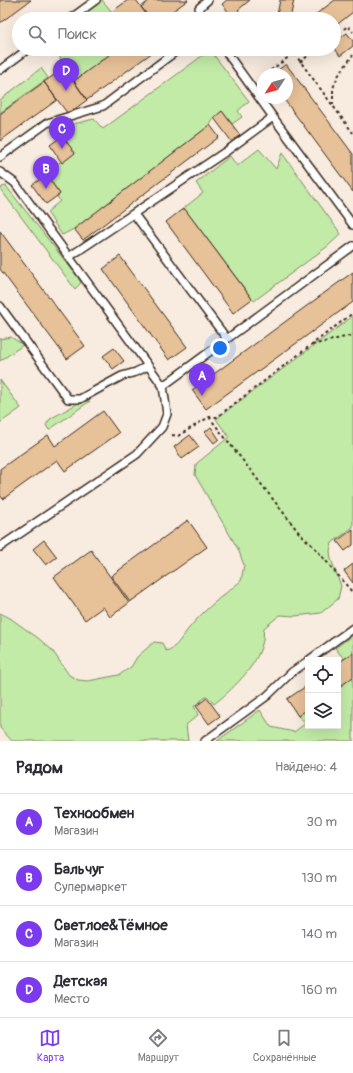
<!DOCTYPE html>
<html lang="ru">
<meta charset="utf-8">
<style>
body{margin:0;font-family:Pangolin,sans-serif;background:#f2f2f3;color:#2b2b33}
.controls{position:absolute;right:12px;bottom:12px;display:grid;overflow:hidden;border-radius:0px;box-shadow:0 4px 16px #0002}
.controls button{width:36px;height:36px;display:grid;place-items:center;padding:0;border:0;border-bottom:1px solid #e1e1e2;background:#fff;color:#2b2b33;font:20px sans-serif}
.compass{position:absolute;left:257px;top:68px;width:36px;height:36px;border-radius:50%;background:#fff;box-shadow:0 4px 16px #0002;rotate:234deg}
.you{position:absolute;left:220px;top:348px;width:14px;height:14px;margin:-10px;border:3px solid #fff;border-radius:50%;background:#1a73e8;box-shadow:0 0 0 6px #1a73e833}
.badge{display:grid;place-items:center;width:26px;height:26px;border-radius:50%;background:#7c3aed;color:#fff;font-size:13px;font-weight:700}
.pin{position:absolute;translate:-50% -33px;filter:drop-shadow(0 1px 2px #0008)}
.pin::after{content:'';position:absolute;top:21px;width:14px;height:12px;background:inherit;clip-path:polygon(0 0,100% 0,50% 100%)}
.list{margin:0;padding:0;list-style:none}
h2{display:flex;justify-content:space-between;align-items:center;height:52px;margin:0;padding:0 16px;font-size:17px}
h2 small{font-size:13px;font-weight:400;color:#7c7c81}
.list li{display:grid;grid-template-columns:26px 1fr auto;gap:12px;align-items:center;box-sizing:border-box;height:56px;padding:0 16px;border-top:1px solid #e1e1e2}
.list b{display:block;font-size:15px;white-space:nowrap}
.list p{margin:0;font-size:13px;white-space:nowrap;color:#7c7c81}
.list em{font-size:13px;font-style:normal;color:#7c7c81}
.icon{flex:none;width:22px;height:22px;fill:none;stroke:currentColor;stroke-width:2;stroke-linecap:round;stroke-linejoin:round}
.map{position:relative;flex:none;width:353px;height:741px;overflow:hidden}
.search{position:absolute;background:#fff;box-shadow:0 4px 16px #0002;left:12px;right:12px;top:12px;height:44px;display:flex;align-items:center;gap:10px;box-sizing:border-box;padding:0 14px;border-radius:22px;color:#7c7c81;font-size:15px}
.sheet{height:276px;background:#fff}
nav{display:flex;justify-content:space-around;align-items:center;box-sizing:border-box;height:56px;border-top:1px solid #e1e1e2;background:#fff;font-size:11px;color:#7c7c81}
nav a{display:grid;justify-items:center;gap:2px}
nav .on{color:#7c3aed}
.map>svg:first-child{display:block}
.green{fill:#c2eba7;stroke:#7e8a62}
.building{fill:#e7c198;stroke:#3b2a1e}
.lines{fill:none;stroke-linecap:round;stroke-linejoin:round}
.lane-casing{stroke:#3b2a1e;stroke-width:10}
.path{stroke:#3b2a1e;stroke-width:2;stroke-dasharray:3 3;stroke-linecap:butt}
.lane{stroke:#fff;stroke-width:7}
</style>
<div class="map">
<svg width="353" height="741" viewBox="0 0 353 741">
<rect width="100%" height="100%" fill="#f8ece0"/>
<filter id="ink" filterUnits="userSpaceOnUse"><feTurbulence type="fractalNoise" baseFrequency=".025" numOctaves="2"/><feDisplacementMap in="SourceGraphic" scale="8" xChannelSelector="R" yChannelSelector="G"/><feConvolveMatrix kernelMatrix="1 2 1 2 8 2 1 2 1" color-interpolation-filters="sRGB"/></filter>
<g filter="url(#ink)">
<path class="green" d="M102 0 112 12 102 19H76Z
M55 49H117L74 81 64 68 59 55Z
M210 50 249 101 238 111 242 117 232 124 222 111 214 118 210 125 74 229 62 235 47 212 60 201 57 196 60 194 45 172C54 165 65 160 75 153L62 136 61 127 94 119 103 129Z
M41 68 48 78 0 113V100Z
M259 149 276 169 282 153 341 234 328 246 254 301 184 208 203 193 196 183 230 156 237 166Z
M6 186 77 276 81 283 75 289 1 190 2 187Z
M353 316V527L332 543 330 551 331 559 341 586 338 599 321 613 295 616 280 615 264 628C263 633 264 639 262 644 257 666 231 691 214 704L207 696 194 706 198 715 186 725 188 741H12L0 728V613L10 618 38 638 52 650 69 675 78 680 88 681 119 675 131 667 137 657 154 642 162 643 166 651C176 648 180 640 186 632 201 612 222 596 241 581L244 565 238 549 195 475 196 464 229 437 216 419Z
M11 337 23 345 0 361V339Z
M0 380 21 408 0 423Z
M82 401H90L49 430 46 425 50 419Z
M353 635V653L344 659 335 648Z
M353 677V741H217L260 710 271 727 294 732 306 723 298 716 308 709V726H338V688Z"/>
<path class="building" d="M0 0H31L0 23Z
M128 0H136L150 19H102Z
M150 0H188L162 19H150L141 7Z
M227 0H250L238 10 240 12 233 18 234 19 222 4Z
M280 0H294L290 19H272L277 15Z
M335 0H353V12L334 27V19H312L311 18Z
M347 33 353 41V46L340 56 334 47V42Z
M117 49H150L153 52 87 100 74 81Z
M240 49H254L251 51H241Z
M286 64 353 154V192L283 98H287V74H273Z
M64 68 87 100 68 114 44 82Z
M44 82 57 100 0 141V114Z
M222 111 240 135 232 142 214 118Z
M210 125 219 137 83 240 74 229Z
M62 136 75 153 62 163 50 145Z
M46 175 60 194 46 204 32 185Z
M184 208 252 299 233 313 166 222Z
M0 231 85 346 67 359 0 269Z
M120 256 187 347 169 360 103 269Z
M353 272V302L206 409 192 390Z
M114 348 124 361 113 369 103 356Z
M103 411 119 433 65 471 57 460 3 499 0 495V469L48 435 55 446Z
M211 427 219 439 214 443 205 432Z
M190 435 199 447 182 459 174 447Z
M188 520 207 547 130 602 111 576Z
M353 529V545L345 551 337 541Z
M44 540 57 557 46 565 33 549Z
M91 550 129 603 110 617 103 607 85 620 54 577Z
M353 564V583L344 571Z
M353 653V677L338 688V663Z
M308 685V709L298 716 287 699Z
M207 698 220 716 209 724 196 706Z"/>
<g class="lines">
<g class="lane-casing">
<path id="lane" d="M70 19 96 0
M203 19 200 14 199 8 208 0
M224 49 273 117
M0 70 28 49
M0 157 47 123 103 106 179 49
M0 172 15 183 163 386 167 414 162 427 137 454 0 547
M134 214 227 339
M69 257 228 150 273 117 353 225
M0 306 68 399H80L122 376 136 372 148 366
M163 386 353 246
M309 660 353 628
M205 741 267 696 292 672 308 661"/>
</g>
<path class="path" d="M334 36 348 26 353 32
M300 62 317 49
M266 74 294 53 353 133
M258 80 263 76
M333 105V88L338 76 353 55
M312 345 353 335
M209 417 300 534 315 548 353 593
M172 435 178 436 209 417H217L353 313"/>
<use href="#lane" class="lane"/>
</g>
</g>
</svg>
<div class="controls">
<button><svg class="icon" aria-label="locate" viewBox="0 0 24 24"><circle cx="12" cy="12" r="6"/><path d="M12 2v4M12 18v4M2 12h4M18 12h4"/></svg></button>
<button><svg class="icon" aria-label="layers" viewBox="0 0 24 24"><path d="M12 4l9 5-9 5-9-5zM3 14l9 5 9-5"/></svg></button>
</div>
<svg class="compass" viewBox="-18 -18 36 36"><path d="M0-13l5 13h-10z" fill="#e53935"/><path d="M0 13l5-13h-10z" fill="#7c7c81"/></svg>
<div class="you"></div>
<div class="pin badge" style="left:202px;top:396px">A</div>
<div class="pin badge" style="left:46px;top:189px">B</div>
<div class="pin badge" style="left:62px;top:149px">C</div>
<div class="pin badge" style="left:66px;top:91px">D</div>
<div class="search"><svg class="icon" aria-label="search" viewBox="0 0 24 24"><circle cx="10" cy="10" r="6"/><path d="M15 15l6 6"/></svg>Поиск</div>
</div>
<section class="sheet">
<h2>Рядом<small>Найдено: 4</small></h2>
<ul class="list">
<li><span class="badge">A</span><div><b>Технообмен</b><p>Магазин</p></div><em>30 m</em></li>
<li><span class="badge">B</span><div><b>Бальчуг</b><p>Супермаркет</p></div><em>130 m</em></li>
<li><span class="badge">C</span><div><b>Светлое&amp;Тёмное</b><p>Магазин</p></div><em>140 m</em></li>
<li><span class="badge">D</span><div><b>Детская</b><p>Место</p></div><em>160 m</em></li>
</ul>
</section>
<nav>
<a class="on"><svg class="icon" aria-label="map" viewBox="0 0 24 24"><path d="M3 6l6-2 6 2 6-2v14l-6 2-6-2-6 2zM9 4v14M15 6v14"/></svg>Карта</a>
<a><svg class="icon" aria-label="directions" viewBox="0 0 24 24"><path d="M12 3l9 9-9 9-9-9zM9 14v-3h6M13 9l2 2-2 2"/></svg>Маршрут</a>
<a><svg class="icon" aria-label="saved" viewBox="0 0 24 24"><path d="M7 4h10v16l-5-4-5 4z"/></svg>Сохранённые</a>
</nav>
